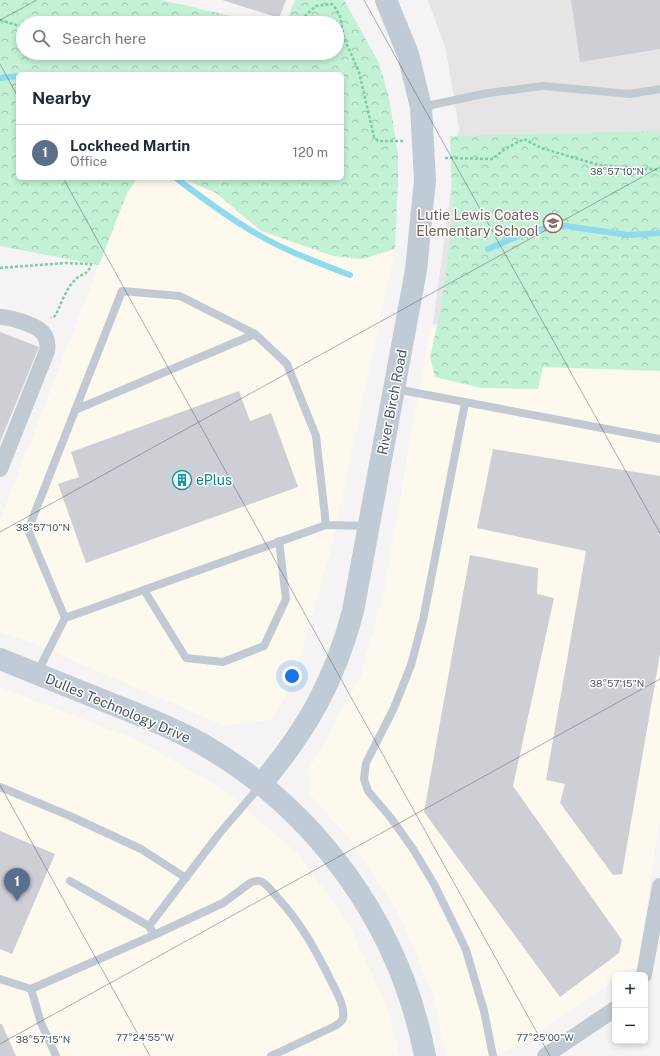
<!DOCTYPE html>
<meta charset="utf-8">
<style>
body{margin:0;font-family:"Public Sans",sans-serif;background:#f6f6f7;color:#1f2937}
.controls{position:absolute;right:12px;bottom:12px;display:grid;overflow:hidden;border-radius:6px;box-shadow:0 2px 6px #0003}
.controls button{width:36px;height:36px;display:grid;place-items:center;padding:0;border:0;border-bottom:1px solid #e0e1e3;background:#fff;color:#1f2937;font:20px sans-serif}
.you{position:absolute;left:292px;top:676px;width:14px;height:14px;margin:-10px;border:3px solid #fff;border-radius:50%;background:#1a73e8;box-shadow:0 0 0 6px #1a73e833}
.badge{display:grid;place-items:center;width:26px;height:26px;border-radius:50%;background:#1a73e8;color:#fff;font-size:13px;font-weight:700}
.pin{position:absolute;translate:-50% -33px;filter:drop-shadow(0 1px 2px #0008)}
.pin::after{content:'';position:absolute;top:21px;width:14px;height:12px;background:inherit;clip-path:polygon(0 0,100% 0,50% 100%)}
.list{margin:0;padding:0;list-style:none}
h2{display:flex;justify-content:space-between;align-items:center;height:52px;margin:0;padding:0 16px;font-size:17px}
h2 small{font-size:13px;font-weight:400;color:#747a83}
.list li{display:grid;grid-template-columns:26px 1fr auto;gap:12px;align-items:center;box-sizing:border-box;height:56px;padding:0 16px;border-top:1px solid #e0e1e3}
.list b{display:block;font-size:15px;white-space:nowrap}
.list p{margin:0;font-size:13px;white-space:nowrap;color:#747a83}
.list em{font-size:13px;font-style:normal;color:#747a83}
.icon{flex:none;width:22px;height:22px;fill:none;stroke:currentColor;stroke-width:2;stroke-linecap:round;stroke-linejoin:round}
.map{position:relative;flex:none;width:660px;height:1056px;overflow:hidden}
.search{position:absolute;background:#fff;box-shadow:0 2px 6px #0003;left:16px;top:16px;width:328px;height:44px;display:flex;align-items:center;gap:10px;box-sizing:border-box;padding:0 14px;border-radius:22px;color:#747a83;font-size:15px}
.panel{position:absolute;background:#fff;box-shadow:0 2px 6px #0003;left:16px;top:72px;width:328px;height:108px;border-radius:6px}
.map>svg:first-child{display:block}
.commercial{fill:#fdf9ef}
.education{fill:#e6e4e5}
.forest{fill:url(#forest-crowns)}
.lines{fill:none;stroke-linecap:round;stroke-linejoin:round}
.stream{stroke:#90daee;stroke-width:6}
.building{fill:#cdcfd5}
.path{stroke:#7ad0a6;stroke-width:2.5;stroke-dasharray:3 2;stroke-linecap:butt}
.lane{stroke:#c1cad2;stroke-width:8}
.street{stroke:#c1cad2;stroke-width:16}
.secondary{stroke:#c1cbd6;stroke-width:22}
.ticks{fill:none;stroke:#4a5661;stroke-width:1;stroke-opacity:0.45}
.labels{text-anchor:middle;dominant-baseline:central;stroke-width:3;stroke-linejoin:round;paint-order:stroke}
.education-label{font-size:14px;fill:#785e54;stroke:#fff;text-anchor:end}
.street-label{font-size:14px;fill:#4a5661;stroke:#fff}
.culture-label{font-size:14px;fill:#0d838f;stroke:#fff;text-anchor:start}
.ticks-label{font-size:10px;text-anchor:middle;fill:#4a5661;stroke:#fff;stroke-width:3;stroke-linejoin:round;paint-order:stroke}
</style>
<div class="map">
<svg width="660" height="1056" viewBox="0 0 660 1056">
<defs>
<pattern id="forest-crowns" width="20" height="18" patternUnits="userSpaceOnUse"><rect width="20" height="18" fill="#c3f1d5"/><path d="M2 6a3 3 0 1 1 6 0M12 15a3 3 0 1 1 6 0" fill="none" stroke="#a0c6b0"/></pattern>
</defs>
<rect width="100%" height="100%" fill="#f5f3f3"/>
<path class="commercial" d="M137 178H181L216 193 261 231 362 259 395 249 330 553 293 681 273 719 225 726 25 640 0 632V520L127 193Z
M430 327 660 363V818L638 965 622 975H615V980L510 1050 495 1056H447L432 993 400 916 348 837 310 795 308 771 361 675 383 596Z
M0 687 142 742 225 791 298 854 348 923 385 1001 400 1056H0Z"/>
<path class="education" d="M428 0H660V322L471 331 433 324 459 128 446 50Z"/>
<path class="forest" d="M0 0H161L263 23H23V53H337V23H286L295 0H344L379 63 389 98 398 154V181L395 249 362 259 333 256 261 231 216 193 181 178H342V74H18V178H137L127 193 99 265 0 246Z
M660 131V371L543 367 538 389 481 388 435 377 430 357 440 313 453 219 450 136Z"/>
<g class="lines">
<path class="stream" d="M0 78 18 76
M176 178C202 198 229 218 257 234 286 251 319 263 350 275
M488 249 533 230 566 226 628 235 660 233"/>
</g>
<path class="building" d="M222 0H286L279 18Z
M571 0H660V49L580 62Z
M0 332 39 347 0 442Z
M239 391 250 421 271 413 298 487 86 563 58 484 79 477 71 452Z
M493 449 660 476V654L622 874 613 875 560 803 565 784 546 780 586 551 477 528Z
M470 555 538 568 537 594 554 598 513 786 622 940 619 953 560 997 424 812Z
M0 831 55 854 12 954 0 949Z
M0 1024H2L16 1056H0Z"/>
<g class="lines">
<path class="path" d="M0 20 23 27
M297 23 316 6 332 4 336 9 340 16 344 38 359 72 374 137 378 141H404
M445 158 492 159 505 149 524 139 541 148 599 165 660 170
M0 268 65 263 91 264C88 277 81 272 74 281 66 289 62 302 57 312L55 316 51 318"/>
<path class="lane" d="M422 107 488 93 543 86 630 94 660 89
M396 389 660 439
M465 403 423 620 411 665 394 708 366 763 364 779 368 791 391 818 413 849 434 884 459 935 466 950 484 1011 493 1056
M75 410 255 334
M144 590 186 658 223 662 264 646 286 599 279 541
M65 618 28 530 122 291 180 296 255 334 287 364 316 436 326 525
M37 673 65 618 326 525 368 526
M0 787 70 816 141 849 186 878
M70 881 149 926
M154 935 223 903 250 883C254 881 258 880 262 882 268 885 273 893 277 897 301 923 317 952 332 983 337 993 345 1006 343 1018 342 1022 338 1024 335 1026L271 1056
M0 979 31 989 154 935 149 926 219 834 261 785
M31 989 41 1023 56 1056"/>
<path class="street" d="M0 317C10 317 33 324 41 331 47 336 48 344 47 351L0 469
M644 975 660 886
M545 1056 615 1009"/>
<path class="secondary" d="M0 659C37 674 75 689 112 704 143 716 173 728 202 744 317 810 400 925 425 1056
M261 784C307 730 335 680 353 611L416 270 425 180 421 107 408 54 386 0"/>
</g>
<path class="ticks" d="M364 0 660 533M0 20 37 0M0 64 18 97M63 178 550 1056M0 532 660 167M0 785 150 1056M0 1044 660 679"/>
<defs>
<g id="school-ring" transform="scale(1)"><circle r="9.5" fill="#fff" stroke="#8d6e63" stroke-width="1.5"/><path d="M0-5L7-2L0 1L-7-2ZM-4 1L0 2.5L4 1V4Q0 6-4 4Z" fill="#8d6e63"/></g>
<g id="building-ring" transform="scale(1)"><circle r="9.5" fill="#fff" stroke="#0f9aa8" stroke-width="1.5"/><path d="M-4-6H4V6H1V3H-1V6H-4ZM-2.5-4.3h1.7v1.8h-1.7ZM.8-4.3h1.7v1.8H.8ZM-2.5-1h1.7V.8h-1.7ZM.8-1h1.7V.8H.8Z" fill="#0f9aa8"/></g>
</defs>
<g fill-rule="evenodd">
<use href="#school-ring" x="553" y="223"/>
<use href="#building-ring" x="182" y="480"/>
</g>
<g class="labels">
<g class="education-label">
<text x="539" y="215">Lutie Lewis Coates<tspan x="539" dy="16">Elementary School</tspan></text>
</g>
<g class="street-label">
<text transform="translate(392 402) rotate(-79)">River Birch Road</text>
<text transform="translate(118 708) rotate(23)">Dulles Technology Drive</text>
</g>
<g class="culture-label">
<text x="196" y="480">ePlus</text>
</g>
</g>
<g class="ticks-label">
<text x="617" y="175">38°57'10"N</text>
<text x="43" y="531">38°57'10"N</text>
<text x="617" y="687">38°57'15"N</text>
<text x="145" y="1041">77°24'55"W</text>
<text x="545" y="1041">77°25'00"W</text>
<text x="43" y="1043">38°57'15"N</text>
</g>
</svg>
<div class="controls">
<button>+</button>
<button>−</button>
</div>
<div class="you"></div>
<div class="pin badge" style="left:17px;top:901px;background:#5c6f8a">1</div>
<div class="search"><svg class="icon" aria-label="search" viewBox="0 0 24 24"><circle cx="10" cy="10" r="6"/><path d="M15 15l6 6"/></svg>Search here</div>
<section class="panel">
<h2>Nearby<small></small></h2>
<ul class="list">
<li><span class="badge" style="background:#5c6f8a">1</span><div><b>Lockheed Martin</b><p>Office</p></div><em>120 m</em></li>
</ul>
</section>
</div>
